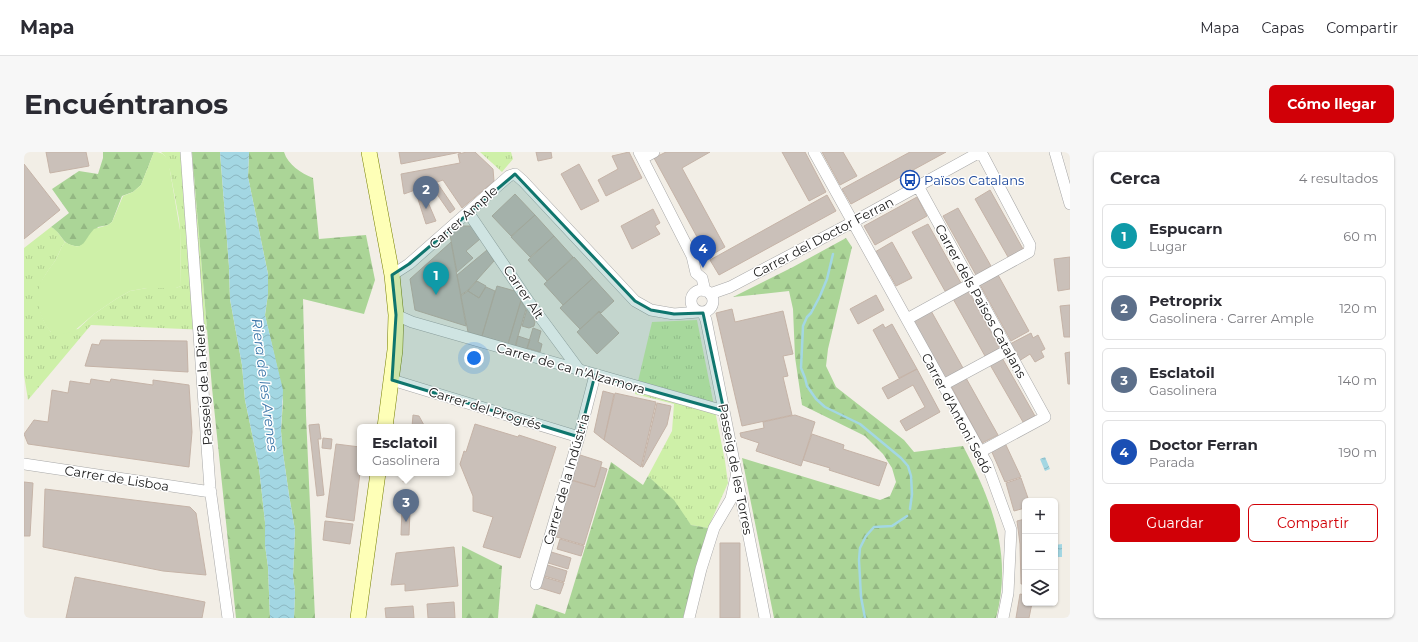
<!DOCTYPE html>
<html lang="es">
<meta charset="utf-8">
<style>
body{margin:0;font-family:Montserrat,sans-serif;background:#f7f7f7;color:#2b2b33}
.controls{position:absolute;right:12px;bottom:12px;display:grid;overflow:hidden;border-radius:6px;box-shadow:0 1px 3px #0004}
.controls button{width:36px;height:36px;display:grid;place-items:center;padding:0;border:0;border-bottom:1px solid #e1e1e2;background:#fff;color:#2b2b33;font:20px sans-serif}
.you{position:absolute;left:450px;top:206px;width:14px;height:14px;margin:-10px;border:3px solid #fff;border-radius:50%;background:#1a73e8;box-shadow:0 0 0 6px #1a73e833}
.badge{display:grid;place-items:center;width:26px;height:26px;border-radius:50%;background:#d10007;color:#fff;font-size:13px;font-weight:700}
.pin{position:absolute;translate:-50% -33px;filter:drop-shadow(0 1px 2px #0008)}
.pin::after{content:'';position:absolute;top:21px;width:14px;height:12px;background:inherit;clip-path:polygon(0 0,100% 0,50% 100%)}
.popup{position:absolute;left:333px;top:272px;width:98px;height:52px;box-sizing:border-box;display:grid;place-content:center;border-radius:6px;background:#fff;filter:drop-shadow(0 1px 3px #0005);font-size:13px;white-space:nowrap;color:#7c7c81}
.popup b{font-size:15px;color:#2b2b33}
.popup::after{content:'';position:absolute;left:50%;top:100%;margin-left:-8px;border:8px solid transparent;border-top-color:#fff}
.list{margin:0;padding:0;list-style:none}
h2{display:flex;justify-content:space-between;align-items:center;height:52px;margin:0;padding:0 16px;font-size:17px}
h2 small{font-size:13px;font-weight:400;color:#7c7c81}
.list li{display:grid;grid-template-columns:26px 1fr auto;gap:12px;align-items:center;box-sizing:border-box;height:64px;margin:0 8px 8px;padding:0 8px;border:1px solid #e1e1e2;border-radius:6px}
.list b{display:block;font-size:15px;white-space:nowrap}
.list p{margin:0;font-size:13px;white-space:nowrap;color:#7c7c81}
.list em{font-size:13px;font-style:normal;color:#7c7c81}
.actions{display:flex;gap:8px;padding:12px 16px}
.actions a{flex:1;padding:9px 0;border:1px solid #d10007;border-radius:6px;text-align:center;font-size:14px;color:#d10007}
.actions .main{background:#d10007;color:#fff}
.icon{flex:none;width:22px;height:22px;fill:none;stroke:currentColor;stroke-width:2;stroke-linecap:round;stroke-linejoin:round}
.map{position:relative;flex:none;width:1046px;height:466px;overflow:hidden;border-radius:6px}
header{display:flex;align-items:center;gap:24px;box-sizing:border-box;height:56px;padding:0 20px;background:#fff;border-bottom:1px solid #e1e1e2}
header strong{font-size:19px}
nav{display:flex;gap:22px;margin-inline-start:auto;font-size:14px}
.intro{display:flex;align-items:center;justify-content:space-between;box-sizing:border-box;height:96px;padding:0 24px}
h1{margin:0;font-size:28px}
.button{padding:10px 18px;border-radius:6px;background:#d10007;color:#fff;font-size:14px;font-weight:700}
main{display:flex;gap:24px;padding:0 24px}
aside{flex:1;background:#fff;border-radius:6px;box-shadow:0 1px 3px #0004}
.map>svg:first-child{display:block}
.grass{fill:url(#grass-tufts)}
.forest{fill:url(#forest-firs)}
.garden{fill:#cef0a8}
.water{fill:url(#water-waves)}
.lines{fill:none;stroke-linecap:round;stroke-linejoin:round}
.stream{stroke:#a3d7e3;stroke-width:2.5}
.building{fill:#cac0b9;stroke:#c5b3a7}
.street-casing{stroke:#a8a8a8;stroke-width:12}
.secondary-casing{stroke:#767f00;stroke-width:16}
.street{stroke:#fff;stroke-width:11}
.secondary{stroke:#feffb7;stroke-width:15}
.marked{fill:#0f766e;fill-opacity:0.2;stroke:#0f766e;stroke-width:3;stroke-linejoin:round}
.labels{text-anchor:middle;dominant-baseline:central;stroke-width:3;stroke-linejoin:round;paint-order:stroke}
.transit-label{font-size:13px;fill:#164399;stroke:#fff;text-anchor:start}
.street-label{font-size:13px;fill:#212121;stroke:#fff}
.water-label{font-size:14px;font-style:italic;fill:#3d78aa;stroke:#fff}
</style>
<header>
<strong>Mapa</strong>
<nav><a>Mapa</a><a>Capas</a><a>Compartir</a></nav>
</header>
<div class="intro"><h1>Encuéntranos</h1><a class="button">Cómo llegar</a></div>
<main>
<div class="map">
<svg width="1046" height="466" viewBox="0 0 1046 466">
<defs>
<pattern id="grass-tufts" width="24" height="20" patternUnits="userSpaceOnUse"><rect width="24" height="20" fill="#cef0a8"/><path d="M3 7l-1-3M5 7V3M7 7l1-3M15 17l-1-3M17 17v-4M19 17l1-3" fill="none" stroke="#b1ce90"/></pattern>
<pattern id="forest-firs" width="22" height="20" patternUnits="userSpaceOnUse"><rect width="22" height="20" fill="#abd597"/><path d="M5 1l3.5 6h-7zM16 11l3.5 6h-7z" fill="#93b782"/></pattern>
<pattern id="water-waves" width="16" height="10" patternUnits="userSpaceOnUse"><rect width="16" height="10" fill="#a3d7e3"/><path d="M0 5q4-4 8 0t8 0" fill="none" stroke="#8cb8c2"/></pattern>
</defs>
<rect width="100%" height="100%" fill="#f2eee6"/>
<path class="grass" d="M137 0H168L183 178 67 173 4 248 0 223V96L27 75 32 78 41 90C36 96 35 103 31 109 27 115 22 121 19 127 11 144 15 166 27 180L54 177 70 162 92 147 106 139 123 136H152L157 134 156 78 155 67 146 19 141 4Z
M456 0H487L489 7 478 20Z
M673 168 701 309 704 331 684 376 667 373 635 335 624 324 648 279 650 252 611 242 628 170Z"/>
<path class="forest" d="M79 0H130L117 33 109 40 98 44 88 70 84 73 74 75 61 92 56 94C37 95 40 82 27 75L45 61 28 37 55 19 74 22 79 6Z
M168 0H196L205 114 206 147 218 213 221 248 235 315 241 370V393L244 415 246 466H212L188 236Z
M225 0H260C264 13 277 21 289 26L295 87 342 83 351 128 340 162 279 147 282 263 291 466H270L271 440 269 424 271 378 265 343 259 301 257 279 259 249 256 228 241 163 244 142V122L224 25Z
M822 86 828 95 804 197 802 214 812 235 880 288 890 300 939 294C968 349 989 403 972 466H750L718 306 856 348 866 344 872 330 868 316 859 302 841 284 778 253 771 205 769 157 765 139 709 145 769 115Z
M587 310 619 333 624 324 650 348 667 373 684 376 659 466H508L512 452 541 462Z
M438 394 478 414 474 466H438Z"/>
<path class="garden" d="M130 0C141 0 142 5 145 13L156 78 157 134 152 136H123L106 139 92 147 70 162 49 180 39 182 27 180C16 168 10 146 17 130 21 122 26 116 31 109 35 103 36 96 41 90 60 101 59 89 70 77L84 73 88 70 99 44 109 40 117 33Z"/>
<path class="water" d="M196 0H225L224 25 244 122V142L241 163 259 238 257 279 259 301 265 343 271 378 269 424 271 440 270 466H246L244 415 241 393V370L235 315 221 248 218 213 206 147 205 114Z
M1021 305 1026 317 1021 319 1016 307Z
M1038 392V405H1032L1031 393Z"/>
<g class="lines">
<path class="stream" d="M809 102 803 127 796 144 787 161 783 165 779 174 777 216 781 226 783 234 792 247 801 255 836 272 877 306 884 314 887 324 888 342 886 357
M841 466 837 445 835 408 836 396 842 384 850 375 868 374 883 364"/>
</g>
<path class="building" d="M22 0H62L65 14 26 21Z
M375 0H437L377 12Z
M443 0H451L469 17 470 29 438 56 419 28 380 42 377 22 436 11 434 2Z
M512 0H527L528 6 514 9Z
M605 0 618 26 582 44 574 28 594 17 588 4Z
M642 0H686L658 16 701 95 684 105 630 6Z
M758 0H781L802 40 785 49Z
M798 0H819L833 24 816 33Z
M886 0H922L827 52 818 37Z
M0 12 36 58 0 87Z
M555 12 575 49 557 58 537 22Z
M414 32 431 57 426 61 408 35Z
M966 38 999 97 984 105 951 47Z
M400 41 412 69 402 72 393 44Z
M491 42 511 63 487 84 468 64Z
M803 43 812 59 695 123 686 108Z
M893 45 903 64 851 93 840 74Z
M934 56 967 114 952 123 919 64Z
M629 57 636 71 631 74 636 82 608 97 597 74Z
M511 63 530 84 506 105 487 85Z
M904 72 937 131 921 139 888 80Z
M437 74H447L456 87 442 99 449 106 433 120 426 83Z
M530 84 549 105 523 129 504 108Z
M427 90 442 174 391 158 386 127Z
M868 90 888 126 872 134 866 123 865 124 851 100Z
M463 98 470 109 444 138 437 143 433 123Z
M550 105 569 126 539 153 520 132Z
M1046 105V137L1034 139 1030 107Z
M973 121 1005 179 987 189 955 131Z
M569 126 590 149 577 161 575 159 556 177 536 156Z
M453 129 462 134 455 146 444 139Z
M473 134 491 139 497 148 484 192 458 184Z
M462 135 471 139 458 184 444 180 437 144 444 139 455 146Z
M943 137 976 196 961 204 928 145Z
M852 143 860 158 834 172 826 157Z
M497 149 502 157 491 194 484 192Z
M1046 153V185H1040L1036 154Z
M503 157 506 158 511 170 510 174 505 176 498 174Z
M708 157 711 170 759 159 769 202 759 204 764 224 759 225 768 263 718 274 692 161Z
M906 157 939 216 921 226 888 167Z
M575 160 595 181 573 202 553 180Z
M859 172 861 176 868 172 893 217 875 226 849 178Z
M509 176 517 179 514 190 518 192 516 200 503 196Z
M1007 181 1009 186 1014 183 1021 197 1017 199 1020 205 1011 210 1006 202 995 209 986 192Z
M494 184 506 188 503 197 492 194Z
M77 188 163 189 164 220 61 214 68 192 75 193Z
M1046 200V232H1044L1041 201Z
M977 204 1011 264 999 270 965 211Z
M893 217 916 260 882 279 876 269 901 255 889 233 864 247 858 236Z
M942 226 974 283 958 291 927 234Z
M67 227 86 230 87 227 129 233V228L165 233 168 280 165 315 4 292 0 282 10 268 24 270 28 238 44 241 46 229 66 232Z
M579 239 590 242 580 288 570 280Z
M591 241 632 250 617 315 580 288Z
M633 251 647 254 643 273 619 315H618Z
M389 263 395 264 401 275H388Z
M771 263 791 270 777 314 732 299 735 291 717 285 716 281 740 276 739 270Z
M295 272 297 287H294L300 343 293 344 285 273Z
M451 272 494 285 495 283 532 295 496 406 459 395 469 365 449 359V344L436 312 440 299 442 300Z
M788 282 820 293 819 297 863 311 855 334 805 318 806 316 779 308Z
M299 286 308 287 307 297 298 296Z
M981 291 997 325 981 330 967 298Z
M312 292 336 295V321L330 369 302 365Z
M553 302 578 310 571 335 545 327Z
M577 315 583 317 560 393 529 384 546 328 571 335Z
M381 321H393L379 330Z
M997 326 1005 349H1001V356L990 359 982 331Z
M0 330 9 331 6 384H0Z
M21 337 166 355 172 361 182 423 139 419 19 395Z
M378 357 386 358 385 383H377Z
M1001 367V432H997L996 392 993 369Z
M301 369 329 372 326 392 299 388Z
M536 387 560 394 557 404 533 397Z
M696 391H716V466H696Z
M430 395 434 434 381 439V432L367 433 372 401Z
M524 399 547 406 544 417 521 410Z
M520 412 543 419 540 430 517 423Z
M516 424 540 431 536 442 513 435Z
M51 425 181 450 178 466H42Z
M996 442 1001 443V451H1008L1005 466H992Z
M430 450 431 466H404L403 452Z
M389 454 390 466H362L361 456Z"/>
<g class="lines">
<g class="street-casing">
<path id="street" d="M162 0 186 336 204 466
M615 0 668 104 672 121 678 126 681 139
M790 0 963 312 987 378 984 441 979 466
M1031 0 1046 52
M619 6 630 0
M894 34 1021 265 956 300
M444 60 505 150 556 219
M368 123 385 112 485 24 491 22 499 29 611 149 627 158 650 162 674 160
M667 149a11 11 0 1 1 22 0a11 11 0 1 1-22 0Z
M686 142 706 135 829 70 956 0
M679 161 682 168 741 466
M372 163 388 170 700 259
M883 167 1005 100 1006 93 957 0
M368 228 555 285
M919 233 984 198
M0 312 187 340
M512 432 555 285 571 223
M665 466 677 417 690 376 707 347 712 325"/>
</g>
<g class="secondary-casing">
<path id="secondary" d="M345 0 368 123 372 163 371 198 361 275
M334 466 354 321"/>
</g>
<use href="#street" class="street"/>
<use href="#secondary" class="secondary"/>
</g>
<path class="marked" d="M491 22 611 149 627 158 650 162 679 161 700 259 571 223 555 285 368 228 372 163 368 123 385 112Z"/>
<defs>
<g id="bus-ring" transform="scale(1)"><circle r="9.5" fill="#fff" stroke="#1a4fb4" stroke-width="1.5"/><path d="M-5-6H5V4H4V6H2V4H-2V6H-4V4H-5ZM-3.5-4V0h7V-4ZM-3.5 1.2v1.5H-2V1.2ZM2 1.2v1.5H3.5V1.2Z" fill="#1a4fb4"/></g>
</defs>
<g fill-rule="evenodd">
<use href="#bus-ring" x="886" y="28"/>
</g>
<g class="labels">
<g class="transit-label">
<text x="900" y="28">Països Catalans</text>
</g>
<g class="street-label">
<text transform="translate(439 65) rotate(-42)">Carrer Ample</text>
<text transform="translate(799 85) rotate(-28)">Carrer del Doctor Ferran</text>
<text transform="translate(500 140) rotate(56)">Carrer Alt</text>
<text transform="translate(957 149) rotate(61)">Carrer dels Països Catalans</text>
<text transform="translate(547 216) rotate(16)">Carrer de ca n'Alzamora</text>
<text transform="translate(179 233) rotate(-94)">Passeig de la Riera</text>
<text transform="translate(461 256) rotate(17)">Carrer del Progrés</text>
<text transform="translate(933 261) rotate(62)">Carrer d'Antoni Sedó</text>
<text transform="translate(712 317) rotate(79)">Passeig de les Torres</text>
<text transform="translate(93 326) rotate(9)">Carrer de Lisboa</text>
<text transform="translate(542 327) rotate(-74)">Carrer de la Indústria</text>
</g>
<g class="water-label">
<text transform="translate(241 233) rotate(83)">Riera de les Arenes</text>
</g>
</g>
</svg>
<div class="controls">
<button>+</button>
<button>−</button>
<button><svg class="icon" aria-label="layers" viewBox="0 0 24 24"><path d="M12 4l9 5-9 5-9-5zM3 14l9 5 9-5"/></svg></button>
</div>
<div class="you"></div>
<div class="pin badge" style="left:412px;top:143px;background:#0f9aa8">1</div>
<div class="pin badge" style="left:402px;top:57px;background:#5c6f8a">2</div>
<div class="pin badge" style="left:382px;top:370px;background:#5c6f8a">3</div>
<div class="popup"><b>Esclatoil</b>Gasolinera</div>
<div class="pin badge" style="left:679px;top:116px;background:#1a4fb4">4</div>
</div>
<aside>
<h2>Cerca<small>4 resultados</small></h2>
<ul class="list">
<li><span class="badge" style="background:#0f9aa8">1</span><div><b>Espucarn</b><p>Lugar</p></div><em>60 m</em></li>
<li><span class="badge" style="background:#5c6f8a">2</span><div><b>Petroprix</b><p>Gasolinera · Carrer Ample</p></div><em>120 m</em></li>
<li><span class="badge" style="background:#5c6f8a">3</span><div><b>Esclatoil</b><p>Gasolinera</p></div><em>140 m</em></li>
<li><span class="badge" style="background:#1a4fb4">4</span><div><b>Doctor Ferran</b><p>Parada</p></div><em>190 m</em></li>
</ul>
<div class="actions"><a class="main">Guardar</a><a>Compartir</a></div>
</aside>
</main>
